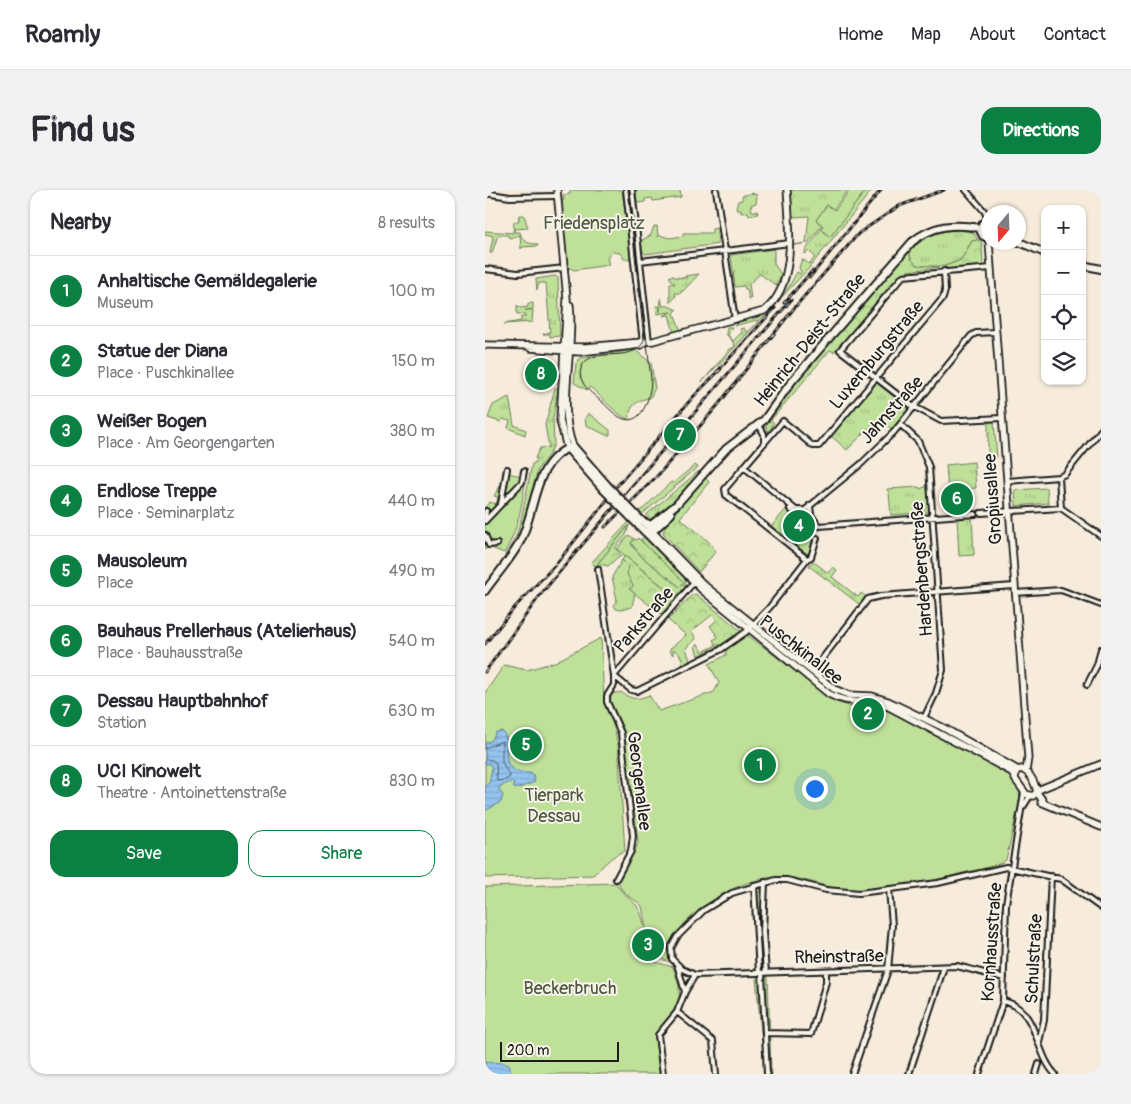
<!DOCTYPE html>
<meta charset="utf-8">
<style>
body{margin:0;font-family:Pangolin,sans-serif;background:#f2f2f3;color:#2b2b33}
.controls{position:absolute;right:15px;top:15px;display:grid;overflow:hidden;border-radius:10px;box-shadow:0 1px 4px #0004}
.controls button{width:45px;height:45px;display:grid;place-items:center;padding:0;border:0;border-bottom:1px solid #e1e1e2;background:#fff;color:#2b2b33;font:25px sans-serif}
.compass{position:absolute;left:496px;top:15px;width:45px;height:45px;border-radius:50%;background:#fff;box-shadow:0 1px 4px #0004;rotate:199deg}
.scale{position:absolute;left:15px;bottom:12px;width:119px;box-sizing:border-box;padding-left:5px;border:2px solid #1c1c1c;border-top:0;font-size:14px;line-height:18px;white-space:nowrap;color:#1c1c1c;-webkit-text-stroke:4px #f7f3e8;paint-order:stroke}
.you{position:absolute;left:329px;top:598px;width:18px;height:18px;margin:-12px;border:4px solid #fff;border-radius:50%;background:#1a73e8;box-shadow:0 0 0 8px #1a73e833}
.badge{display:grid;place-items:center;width:32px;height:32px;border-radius:50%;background:#0b8043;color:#fff;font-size:16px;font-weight:700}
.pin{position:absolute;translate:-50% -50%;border:2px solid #fff;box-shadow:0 1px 5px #0006}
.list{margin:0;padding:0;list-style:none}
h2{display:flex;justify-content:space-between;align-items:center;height:65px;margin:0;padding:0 20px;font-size:21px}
h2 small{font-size:16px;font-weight:400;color:#7c7c81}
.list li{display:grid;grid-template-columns:32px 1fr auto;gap:15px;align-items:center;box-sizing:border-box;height:70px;padding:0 20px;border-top:1px solid #e1e1e2}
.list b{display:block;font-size:19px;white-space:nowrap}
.list p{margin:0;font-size:16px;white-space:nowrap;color:#7c7c81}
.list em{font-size:16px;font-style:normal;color:#7c7c81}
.actions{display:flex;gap:10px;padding:15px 20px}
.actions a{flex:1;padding:11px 0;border:1px solid #0b8043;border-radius:15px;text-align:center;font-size:18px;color:#0b8043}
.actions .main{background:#0b8043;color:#fff}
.icon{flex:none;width:28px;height:28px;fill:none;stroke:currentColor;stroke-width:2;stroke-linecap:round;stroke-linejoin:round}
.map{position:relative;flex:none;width:616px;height:884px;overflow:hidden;border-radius:15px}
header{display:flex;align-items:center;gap:30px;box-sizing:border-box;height:70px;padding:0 25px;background:#fff;border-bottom:1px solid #e1e1e2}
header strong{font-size:24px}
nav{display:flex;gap:28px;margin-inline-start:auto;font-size:18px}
.intro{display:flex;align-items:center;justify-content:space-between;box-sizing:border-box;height:120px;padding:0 30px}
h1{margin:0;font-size:35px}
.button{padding:12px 22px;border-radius:15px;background:#0b8043;color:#fff;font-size:18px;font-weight:700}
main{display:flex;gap:30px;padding:0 30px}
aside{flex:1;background:#fff;border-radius:15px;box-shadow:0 1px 4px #0004}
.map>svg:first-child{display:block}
.grass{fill:url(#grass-tufts);stroke:#6d7e5a}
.forest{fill:url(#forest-crowns);stroke:#6d7e5a}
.green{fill:#bee099;stroke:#6d7e5a}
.water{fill:url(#water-rules);stroke:#63809a}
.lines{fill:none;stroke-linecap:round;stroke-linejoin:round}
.shore{stroke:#4c5f70;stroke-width:1}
.street-casing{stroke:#1c1c1c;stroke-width:8}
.secondary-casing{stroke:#1c1c1c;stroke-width:9}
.primary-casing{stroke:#1c1c1c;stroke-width:10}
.street{stroke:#f7f3e8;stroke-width:4}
.secondary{stroke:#f7f3e8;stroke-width:5.5}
.primary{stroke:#f7f3e8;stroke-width:6}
.tram{stroke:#1c1c1c;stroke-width:1}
.rail-casing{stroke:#1c1c1c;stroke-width:3}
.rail{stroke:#f7f3e8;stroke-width:1;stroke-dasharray:4;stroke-linecap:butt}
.primary-bridge-casing{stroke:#1c1c1c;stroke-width:10;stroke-linecap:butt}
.primary-bridge{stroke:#f7f3e8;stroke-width:6}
.labels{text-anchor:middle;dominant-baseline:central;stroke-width:4;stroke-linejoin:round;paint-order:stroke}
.park-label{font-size:18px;fill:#4d5742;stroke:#f7f3e8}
.street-label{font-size:18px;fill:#1c1c1c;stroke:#f7f3e8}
</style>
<header>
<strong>Roamly</strong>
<nav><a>Home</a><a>Map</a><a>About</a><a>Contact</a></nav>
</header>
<div class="intro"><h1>Find us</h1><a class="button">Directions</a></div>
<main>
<aside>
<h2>Nearby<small>8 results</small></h2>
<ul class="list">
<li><span class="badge">1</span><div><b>Anhaltische Gemäldegalerie</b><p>Museum</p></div><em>100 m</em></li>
<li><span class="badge">2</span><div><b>Statue der Diana</b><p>Place · Puschkinallee</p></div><em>150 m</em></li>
<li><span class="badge">3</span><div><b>Weißer Bogen</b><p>Place · Am Georgengarten</p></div><em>380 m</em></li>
<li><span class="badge">4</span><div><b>Endlose Treppe</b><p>Place · Seminarplatz</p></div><em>440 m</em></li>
<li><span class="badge">5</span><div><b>Mausoleum</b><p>Place</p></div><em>490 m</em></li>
<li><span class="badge">6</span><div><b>Bauhaus Prellerhaus (Atelierhaus)</b><p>Place · Bauhausstraße</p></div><em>540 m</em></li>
<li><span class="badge">7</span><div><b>Dessau Hauptbahnhof</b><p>Station</p></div><em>630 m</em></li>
<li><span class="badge">8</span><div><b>UCI Kinowelt</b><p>Theatre · Antoinettenstraße</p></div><em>830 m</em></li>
</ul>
<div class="actions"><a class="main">Save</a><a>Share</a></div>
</aside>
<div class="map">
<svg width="616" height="884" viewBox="0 0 616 884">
<defs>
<pattern id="grass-tufts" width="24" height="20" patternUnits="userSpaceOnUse" patternTransform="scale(1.25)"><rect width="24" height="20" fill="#bee099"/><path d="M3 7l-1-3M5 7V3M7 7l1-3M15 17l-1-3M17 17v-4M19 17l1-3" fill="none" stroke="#a3c083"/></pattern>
<pattern id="forest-crowns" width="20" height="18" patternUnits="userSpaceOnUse" patternTransform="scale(1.25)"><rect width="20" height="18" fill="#bee099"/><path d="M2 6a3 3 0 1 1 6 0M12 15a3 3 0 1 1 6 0" fill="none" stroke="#a3c083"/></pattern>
<pattern id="water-rules" width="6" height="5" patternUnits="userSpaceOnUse" patternTransform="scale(1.25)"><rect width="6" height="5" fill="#93c3ee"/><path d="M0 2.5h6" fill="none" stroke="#7ea7cc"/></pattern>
</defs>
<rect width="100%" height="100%" fill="#f7ebdb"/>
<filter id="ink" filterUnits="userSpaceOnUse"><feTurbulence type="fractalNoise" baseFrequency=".02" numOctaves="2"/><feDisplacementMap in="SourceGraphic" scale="10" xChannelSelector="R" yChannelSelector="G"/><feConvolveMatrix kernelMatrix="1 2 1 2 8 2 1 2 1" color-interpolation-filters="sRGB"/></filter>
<g filter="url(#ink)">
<path class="grass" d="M305 0H363L348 20 342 15 331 30 337 35 323 53 309 55 321 53 324 26 308 27Z
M381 0H387L324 78 217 192 245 159 250 157 249 153 241 144 242 137H247L243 145 248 151 257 142 255 139 259 138 261 142 273 133 272 130 249 136C256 129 267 129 277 125 292 119 305 95 312 82L315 84 316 82 314 78 317 69 324 74 330 67 324 61 320 64V61L336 39 345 46Z
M473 40 488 42 493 50 487 51 476 70 460 76H432L426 69 424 61C439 47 452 40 473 40Z
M289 59V74L296 84 292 96 275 84 264 94 266 109 264 110 262 99H260L259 96 250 97 246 65Z
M214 84 198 101H196V103H190L191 106 185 113V93L190 94 184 87 188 85 189 87 202 88 200 86Z
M70 86 73 88 75 146 65 147V144H58L65 142 61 93H54L52 100 51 89Z
M176 108 178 117 181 115 192 120 189 123 196 141 189 143 184 125 178 126 186 122 172 124 171 116H174L175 122Z
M48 113V119L40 120H48L47 132 19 134 36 131V127H40V124H32V115L35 118 43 117V114Z
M392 193 424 219 406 239 394 228 362 260 345 245Z
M70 198H73L68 229 69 254 65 263 53 279 37 337 20 365 30 349 36 330 47 274 52 271 50 268 55 258 64 257 60 235Z
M24 207 29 235 41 240 40 245 23 238 25 231 17 229 16 232 3 228 8 215Z
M103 223 125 240V245H121L101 235 100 229Z
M503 232H509L512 267H503Z
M489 272 491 298 463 301 461 275Z
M210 275 213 277 142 337 111 376 106 373 155 320 158 319 186 292 188 293Z
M214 281 216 283 213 286 173 328 166 329 161 325Z
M442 296 444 322 439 323 438 318H432V323L406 325 404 303 402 299 434 297 435 299Z
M562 298 563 313 531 316 530 300Z
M487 327 489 365 474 366 472 328Z
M144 345 149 349 146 353 148 357 157 367 195 397 156 350 158 347 201 390 199 400 192 408 132 359Z
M137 370 144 377 148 397 145 399 150 403 147 417 136 420 131 419 129 415 132 410 127 387Z
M328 371 343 383 348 377 352 380 347 387 373 407 376 403 381 407 374 414 324 376Z
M277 695 278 698 276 742 279 787H283L286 884H280L271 788 275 787 271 698Z"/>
<path class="forest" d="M266 3 272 5 271 13 266 15 267 21H272L273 24 264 26 263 22 256 23V20H252L251 18 253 11 257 10V6Z
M34 25H39L43 38 29 39V42H35C37 51 42 54 52 54L53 56 37 57 36 59 35 45 24 48 23 45H13L7 63H5L8 46 0 44V41L28 43 29 32H33Z
M493 50 497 53 498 76 463 79 460 76 476 70 487 51Z
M424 61 426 69 432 75 455 77 423 81 417 84 358 156 353 157 349 162 345 160 286 230 289 233 283 242 281 236 305 199Z
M220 287 224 292 195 328 222 350 231 361 214 382 178 343 181 333Z
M144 335 141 345 130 358 137 366 133 367 123 376 114 374 111 376Z
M153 348 199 392 195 397 157 367 146 353 149 349 151 350Z
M140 366 192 408 176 424 144 399 148 396 142 384 144 377 137 370Z
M211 404 256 441 237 454 213 466 210 456 213 454 218 462 231 455 228 450 233 447 225 436 232 430 227 425 207 441 211 449 201 458 205 471 198 475C198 471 195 462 188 460V465L184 460 201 445 183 430 207 405Z"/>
<path class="green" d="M85 0H137L146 64 144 69H139L135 63 128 62 122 67 124 75 89 80 83 77 77 41 79 40 77 10H79L78 5 85 4Z
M151 0H195L196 7 168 11 167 8 160 9V12L152 13Z
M365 0H381L345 47 336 39 338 36 331 30 342 15 350 20Z
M169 36H172L173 47 175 45 184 48 198 46V43H227V39L232 38 233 54 160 64 158 62 156 51 166 45Z
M150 160 166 173 170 198 165 208C153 209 144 216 144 229 134 228 115 205 105 197L102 200 89 193 91 173 95 168Z
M18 282 41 287C37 313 34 340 19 363L6 358 0 359V317L5 312 11 314 13 307 9 306 17 293Z
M302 318 329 342 324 365 286 337Z
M258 445 264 446 351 512 367 517H387L405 521 445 540 523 585 534 600 535 609 521 670C510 678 491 680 478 683 446 692 401 700 368 700 345 700 324 689 301 687 257 684 202 720 182 758L185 772 166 766 157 716C151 710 143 707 138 701 124 685 150 668 153 652L139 544C136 530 123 517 126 504L136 502C146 510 153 510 164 505L174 521 229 502 234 493 224 474 241 465V456Z
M116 448 119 513 127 530 133 554 140 661C126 665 119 676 108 685L0 688V503L19 475 42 480 70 472Z
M131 693C138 706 145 707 152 716 161 729 161 752 163 767L170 772 188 777C204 817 187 816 170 847L174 884H0V697Z"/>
<path class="water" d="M17 541C29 552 13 573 31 581 37 583 42 582 48 584L50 592 31 599 28 597 29 593 27 592 15 596 14 600 18 605 16 612 0 621V596L4 593 7 578 5 574H0V553L7 550 11 542Z
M0 872 19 873 25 876V884H0Z"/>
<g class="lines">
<path class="shore" d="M0 558 17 551V572L25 587 20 590 12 591 11 573 7 570 0 569"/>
<g class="street-casing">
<path id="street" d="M141 0 158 153
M147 0 164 152
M481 0 500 22 503 31
M0 3 25 7 72 6
M155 71 240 61 231 0
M506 78 418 86 355 160 426 215 456 231 517 228
M0 79 33 83 80 78
M250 130 240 61 305 53
M274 235 279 244V251
M416 235 433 251 444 277 458 480 451 503 439 528
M259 277 311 320H320L376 274 409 242 486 146 491 143 511 142
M574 287 580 284 616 240
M522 291 574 287 576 318
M16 314 22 279
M325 315 326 325 332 334
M576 318 616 346
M305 319 318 330 334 336
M496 323 576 318
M0 327 1 321
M0 331 37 292 39 281
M334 336 490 324
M0 345 4 355 12 354
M322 369 241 305 240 299 298 231 328 256H334L458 108 460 101 459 81
M113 379 129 486V495L122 506V512L136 543 148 646 146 661 131 689
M530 403 576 400 616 415
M327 482 383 409 396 406 529 396
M129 486 146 500 152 501 235 460 261 442 284 418 322 369 326 367 332 348
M129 486 209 392
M602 495 612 475 616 459
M538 617 545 606
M280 692 278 742 281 783
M269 695 274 783
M192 774 200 802
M277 783 282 884
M519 788 472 776 210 785 197 779 187 769 186 758 192 747 219 720 247 703 291 690H302L341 700 374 703 453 693 521 677 576 689 616 718
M518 811C554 819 549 862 570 884
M192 822 228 851 231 884
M280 843 326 844 341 792V781
M554 852 559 830 566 686
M178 884 173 845 192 822 200 802 210 785
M367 884 403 780 407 735 404 699
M424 884 459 777
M494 884 518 811 521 714 539 602
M551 884 554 874"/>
</g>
<g class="secondary-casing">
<path id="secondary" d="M72 0 82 109 75 231 82 258
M504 52 543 568 541 581
M85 115C90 158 72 217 88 256
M0 155 101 157 168 151 279 121C312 96 305 36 302 0
M45 158 95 162 156 155 158 153
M160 334 219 395 349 499 364 505 387 506 403 511 457 537 533 580
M160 342 217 400 344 504C365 516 383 508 404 517L525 581 529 586
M553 600 616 574
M552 602 548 606 541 604 530 589 531 581 536 579C546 582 550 594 552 602 554 606 558 610 559 613
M556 612 616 637"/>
</g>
<g class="primary-casing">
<path id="primary" d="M503 31 497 34 495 40 498 46 503 48
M534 52 560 63
M597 75 616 79
M82 258 118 299
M157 331 166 335 192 314 241 259 279 230 307 191 427 52C448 35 469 33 495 38
M153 335 160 342H167L186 324
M0 401C12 384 27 368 36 350 52 316 48 271 88 256L122 295"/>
</g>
<use href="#street" class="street"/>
<use href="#secondary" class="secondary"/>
<use href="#primary" class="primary"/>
<path class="tram" d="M143 0 159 150C149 178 98 150 95 184 97 197 108 204 117 212 123 217 130 226 139 229 159 235 166 203 166 189L145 0"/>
<g class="rail-casing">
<path id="rail" d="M325 87 396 0
M299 113 327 81
M231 183 290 118
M132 296 208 207 236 179
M140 304 306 110
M147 311 174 284 233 215 310 117 374 43 414 16 459 0
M120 337 134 323
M0 454 30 417 71 374 122 310
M0 482 56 404 129 317"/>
</g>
<use href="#rail" class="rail"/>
<g class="primary-bridge-casing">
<path id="primary-bridge" d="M122 295 157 331
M118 299 153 335"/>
</g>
<use href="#primary-bridge" class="primary-bridge"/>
</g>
</g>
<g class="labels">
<g class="park-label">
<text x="109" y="33">Friedensplatz</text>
<text x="69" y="605">Tierpark<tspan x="69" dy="21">Dessau</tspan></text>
<text x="85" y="798">Beckerbruch</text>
</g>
<g class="street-label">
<text transform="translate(325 150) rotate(-51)">Heinrich-Deist-Straße</text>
<text transform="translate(392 165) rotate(-50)">Luxemburgstraße</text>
<text transform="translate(407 220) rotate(-48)">Jahnstraße</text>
<text transform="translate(508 309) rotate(-94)">Gropiusallee</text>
<text transform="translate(437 379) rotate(-94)">Hardenbergstraße</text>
<text transform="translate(159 430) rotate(-49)">Parkstraße</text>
<text transform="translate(316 460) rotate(38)">Puschkinallee</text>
<text transform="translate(154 591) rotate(83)">Georgenallee</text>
<text transform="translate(507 752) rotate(-86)">Kornhausstraße</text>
<text transform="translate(354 767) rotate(-1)">Rheinstraße</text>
<text transform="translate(549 769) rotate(-87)">Schulstraße</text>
</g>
</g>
</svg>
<div class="controls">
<button>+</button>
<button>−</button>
<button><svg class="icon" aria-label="locate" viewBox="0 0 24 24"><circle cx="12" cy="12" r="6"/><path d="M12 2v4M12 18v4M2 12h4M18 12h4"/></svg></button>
<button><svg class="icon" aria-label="layers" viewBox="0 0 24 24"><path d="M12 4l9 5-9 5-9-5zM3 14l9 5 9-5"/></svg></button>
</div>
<svg class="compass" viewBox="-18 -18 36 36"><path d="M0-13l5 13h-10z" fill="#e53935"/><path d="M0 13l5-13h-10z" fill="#7c7c81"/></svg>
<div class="scale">200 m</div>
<div class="you"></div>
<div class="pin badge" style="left:275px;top:575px">1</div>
<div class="pin badge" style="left:383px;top:524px">2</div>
<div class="pin badge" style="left:163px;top:755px">3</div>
<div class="pin badge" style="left:314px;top:336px">4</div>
<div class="pin badge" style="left:41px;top:555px">5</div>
<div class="pin badge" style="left:472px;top:309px">6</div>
<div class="pin badge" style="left:195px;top:245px">7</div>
<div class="pin badge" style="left:56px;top:184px">8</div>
</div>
</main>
